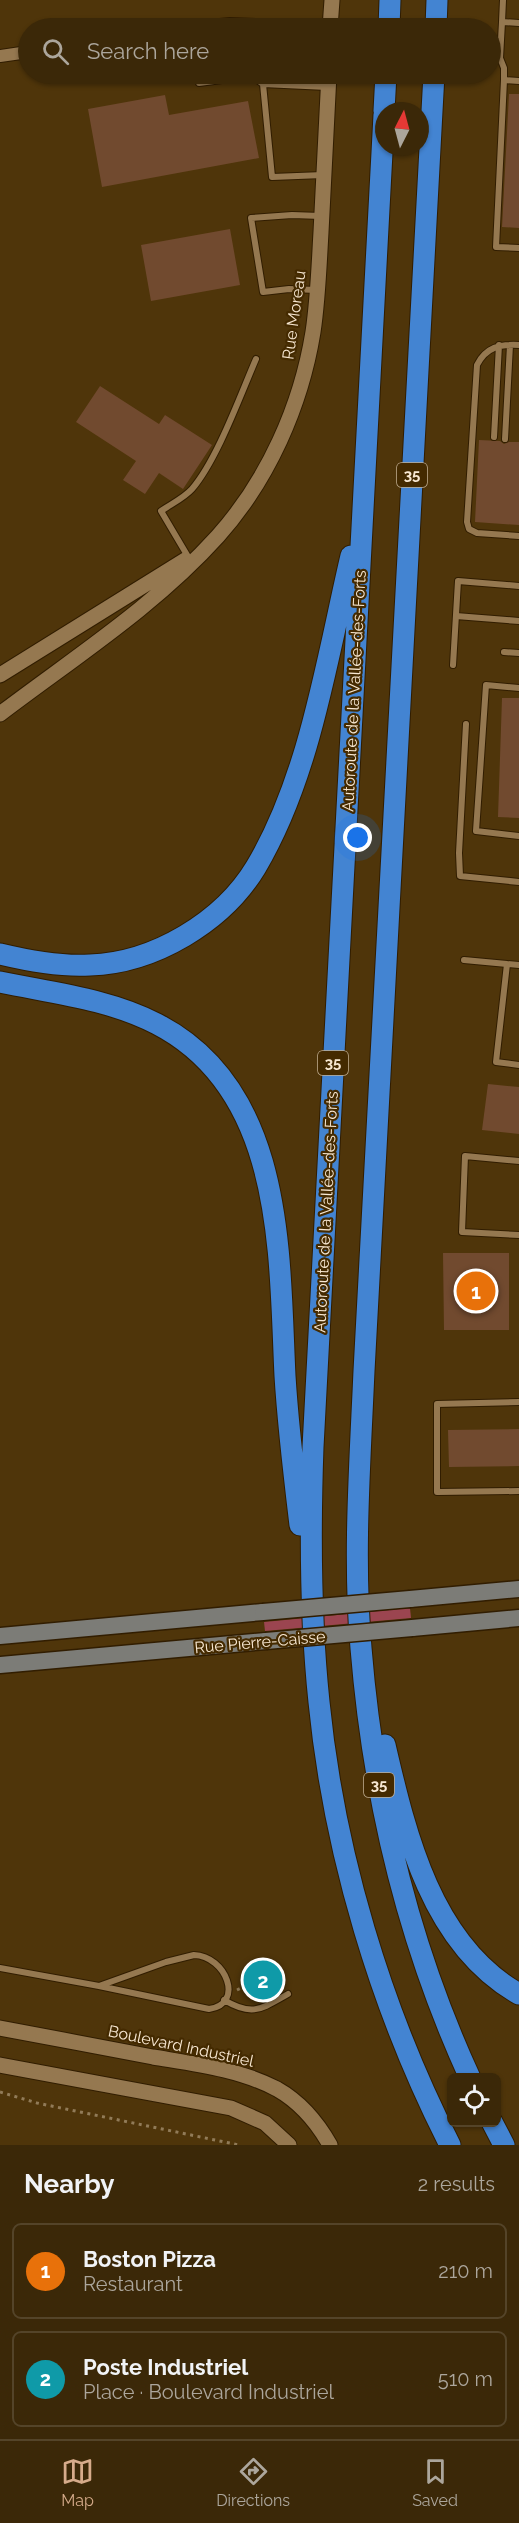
<!DOCTYPE html>
<meta charset="utf-8">
<style>
body{margin:0;font-family:Raleway,sans-serif;background:#463416;color:#f1f3f6}
.controls{position:absolute;right:18px;bottom:18px;display:grid;overflow:hidden;border-radius:9px;box-shadow:0 2px 4px #0004}
.controls button{width:54px;height:54px;display:grid;place-items:center;padding:0;border:0;border-bottom:2px solid #544429;background:#3b2808;color:#f1f3f6;font:30px sans-serif}
.compass{position:absolute;left:375px;top:102px;width:54px;height:54px;border-radius:50%;background:#3b2808;box-shadow:0 2px 4px #0004;rotate:6deg}
.you{position:absolute;left:358px;top:838px;width:21px;height:21px;margin:-15px;border:4px solid #fff;border-radius:50%;background:#1a73e8;box-shadow:0 0 0 9px #1a73e833}
.badge{display:grid;place-items:center;width:39px;height:39px;border-radius:50%;background:#d6ab8b;color:#fff;font-size:20px;font-weight:700}
.pin{position:absolute;translate:-50% -50%;border:3px solid #fff;box-shadow:0 2px 6px #0006}
.list{margin:0;padding:0;list-style:none}
h2{display:flex;justify-content:space-between;align-items:center;height:78px;margin:0;padding:0 24px;font-size:26px}
h2 small{font-size:20px;font-weight:400;color:#aca69c}
.list li{display:grid;grid-template-columns:39px 1fr auto;gap:18px;align-items:center;box-sizing:border-box;height:96px;margin:0 12px 12px;padding:0 12px;border:2px solid #544429;border-radius:9px}
.list b{display:block;font-size:22px;white-space:nowrap}
.list p{margin:0;font-size:20px;white-space:nowrap;color:#aca69c}
.list em{font-size:20px;font-style:normal;color:#aca69c}
.icon{flex:none;width:33px;height:33px;fill:none;stroke:currentColor;stroke-width:2;stroke-linecap:round;stroke-linejoin:round}
.map{position:relative;flex:none;width:519px;height:2145px;overflow:hidden}
.search{position:absolute;background:#3b2808;box-shadow:0 2px 4px #0004;left:18px;right:18px;top:18px;height:66px;display:flex;align-items:center;gap:15px;box-sizing:border-box;padding:0 21px;border-radius:33px;color:#aca69c;font-size:22px}
.sheet{height:294px;background:#3b2808}
nav{display:flex;justify-content:space-around;align-items:center;box-sizing:border-box;height:84px;border-top:2px solid #544429;background:#3b2808;font-size:16px;color:#aca69c}
nav a{display:grid;justify-items:center;gap:3px}
nav .on{color:#d6ab8b}
.map>svg:first-child{display:block}
.green{fill:#9b4550}
.building{fill:#714a2f}
.lines{fill:none;stroke-linecap:round;stroke-linejoin:round}
.service-casing{stroke:#311d00;stroke-width:8}
.minor-casing{stroke:#311d00;stroke-width:14}
.tertiary-casing{stroke:#311d00;stroke-width:17}
.secondary-casing{stroke:#311d00;stroke-width:19}
.motorway-casing{stroke:#311d00;stroke-width:23}
.path{stroke:#917b58;stroke-width:3;stroke-dasharray:3 4.5;stroke-linecap:butt}
.service{stroke:#957850;stroke-width:6}
.minor{stroke:#957850;stroke-width:12}
.tertiary{stroke:#957850;stroke-width:15}
.secondary{stroke:#7c7c77;stroke-width:16}
.motorway{stroke:#4384d2;stroke-width:21}
.secondary-bridge-casing{stroke:#311d00;stroke-width:19;stroke-linecap:butt}
.secondary-bridge{stroke:#7c7c77;stroke-width:16}
.labels{text-anchor:middle;dominant-baseline:central;stroke-width:4.5;stroke-linejoin:round;paint-order:stroke}
.shield{fill:#442a00;stroke:#c2af93;stroke-width:1.5}
.shield-label{font-size:15px;font-weight:bold;fill:#f8e8d2}
.street-label{font-size:16px;fill:#f8e8d2;stroke:#442a00}
</style>
<div class="map">
<svg width="519" height="2145" viewBox="0 0 519 2145">
<rect width="100%" height="100%" fill="#4f350a"/>
<path class="green" d="M410 1608 411 1618 265 1631 264 1622Z"/>
<path class="building" d="M509 94H519V228L502 227Z
M165 95 169 115 248 101 259 158 102 187 88 109Z
M230 229 240 285 151 301 141 245Z
M100 386 159 424 165 415 212 445 183 489 159 473 145 494 123 480 136 461 76 422Z
M479 440 500 441 504 444 509 442H519V525L475 522Z
M502 698H519V818L498 817Z
M488 1084 519 1087V1134L482 1130Z
M443 1253H509V1330H444Z
M519 1429V1466L449 1467 448 1430Z
M265 1965 279 1984 261 1996 248 1977Z"/>
<g class="lines">
<g class="service-casing">
<path id="service" d="M502 22 503 0
M197 74 199 83 252 76 263 84
M504 80V68L500 58 502 22 519 23
M519 81 504 80 496 247 519 248
M323 175 272 177 263 84 327 87
M317 290 289 289 263 292 251 218 292 215 321 216
M519 345C500 344 486 347 477 365L467 522 469 529 477 533 519 536
M494 437 499 345
M505 439 510 345
M190 560 161 511C171 504 184 498 192 489 217 460 240 396 256 359
M456 616 519 621
M504 652 519 653
M453 665 458 581 519 586
M519 688 486 685 476 831 519 836
M466 724 459 853 460 876 519 882
M464 960 507 964
M519 965 507 964 496 1062 519 1065
M519 1161 465 1156 462 1232 519 1235
M519 1402 437 1404V1492L519 1491
M194 1955C226 1956 245 2004 209 2009L99 1986 166 1962Z
M0 1968 99 1986
M224 2000C253 2017 261 2009 288 1994"/>
</g>
<g class="minor-casing">
<path id="minor" d="M191 28 230 24 330 28
M0 56 28 52"/>
</g>
<g class="tertiary-casing">
<path id="tertiary" d="M330 28 332 0
M0 675 185 560
M0 714C75 657 155 606 218 536 268 480 301 406 313 332 318 299 319 266 321 232 324 180 326 127 329 74
M0 2028C51 2038 102 2047 153 2057 195 2064 239 2069 277 2089 300 2102 317 2122 330 2145
M0 2065 231 2108 265 2123 289 2145"/>
</g>
<g class="secondary-casing">
<path id="secondary" d="M410 1599 519 1589
M412 1628 519 1618
M0 1636 263 1612
M0 1665 266 1641"/>
</g>
<g class="motorway-casing">
<path id="motorway" d="M389 28 390 0
M436 28 437 0
M434 74 364 1371C360 1463 353 1557 361 1648 373 1796 408 1943 470 2078
M384 111 386 74
M384 115 313 1447C310 1532 310 1617 319 1702 334 1853 381 2010 450 2145
M0 954C29 961 60 967 90 965 154 963 223 922 256 867 310 776 327 658 351 556
M0 982C53 993 109 999 157 1024 285 1090 279 1253 285 1376 288 1426 294 1475 300 1525
M385 1745C406 1836 432 1945 519 1994
M492 2122 504 2145"/>
</g>
<path class="path" d="M237 1990 252 1983
M0 2092 37 2103 239 2145"/>
<use href="#service" class="service"/>
<use href="#minor" class="minor"/>
<use href="#tertiary" class="tertiary"/>
<use href="#secondary" class="secondary"/>
<use href="#motorway" class="motorway"/>
<g class="secondary-bridge-casing">
<path id="secondary-bridge" d="M263 1612 410 1599
M266 1641 412 1628"/>
</g>
<use href="#secondary-bridge" class="secondary-bridge"/>
</g>
<g class="labels">
<g class="shield">
<rect x="397" y="463" width="30" height="24" rx="4.5"/>
<rect x="318" y="1051" width="30" height="24" rx="4.5"/>
<rect x="364" y="1773" width="30" height="24" rx="4.5"/>
</g>
<g class="shield-label">
<text x="412" y="475">35</text>
<text x="333" y="1063">35</text>
<text x="379" y="1785">35</text>
</g>
<g class="street-label">
<text transform="translate(294 315) rotate(-82)">Rue Moreau</text>
<text transform="translate(354 691) rotate(-87)">Autoroute de la Vallée-des-Forts</text>
<text transform="translate(326 1212) rotate(-87)">Autoroute de la Vallée-des-Forts</text>
<text transform="translate(260 1642) rotate(-5)">Rue Pierre-Caisse</text>
<text transform="translate(181 2046) rotate(12)">Boulevard Industriel</text>
</g>
</g>
</svg>
<div class="controls">
<button><svg class="icon" aria-label="locate" viewBox="0 0 24 24"><circle cx="12" cy="12" r="6"/><path d="M12 2v4M12 18v4M2 12h4M18 12h4"/></svg></button>
</div>
<svg class="compass" viewBox="-18 -18 36 36"><path d="M0-13l5 13h-10z" fill="#e53935"/><path d="M0 13l5-13h-10z" fill="#aca69c"/></svg>
<div class="you"></div>
<div class="pin badge" style="left:476px;top:1291px;background:#e8710a">1</div>
<div class="pin badge" style="left:263px;top:1980px;background:#0f9aa8">2</div>
<div class="search"><svg class="icon" aria-label="search" viewBox="0 0 24 24"><circle cx="10" cy="10" r="6"/><path d="M15 15l6 6"/></svg>Search here</div>
</div>
<section class="sheet">
<h2>Nearby<small>2 results</small></h2>
<ul class="list">
<li><span class="badge" style="background:#e8710a">1</span><div><b>Boston Pizza</b><p>Restaurant</p></div><em>210 m</em></li>
<li><span class="badge" style="background:#0f9aa8">2</span><div><b>Poste Industriel</b><p>Place · Boulevard Industriel</p></div><em>510 m</em></li>
</ul>
</section>
<nav>
<a class="on"><svg class="icon" aria-label="map" viewBox="0 0 24 24"><path d="M3 6l6-2 6 2 6-2v14l-6 2-6-2-6 2zM9 4v14M15 6v14"/></svg>Map</a>
<a><svg class="icon" aria-label="directions" viewBox="0 0 24 24"><path d="M12 3l9 9-9 9-9-9zM9 14v-3h6M13 9l2 2-2 2"/></svg>Directions</a>
<a><svg class="icon" aria-label="saved" viewBox="0 0 24 24"><path d="M7 4h10v16l-5-4-5 4z"/></svg>Saved</a>
</nav>
